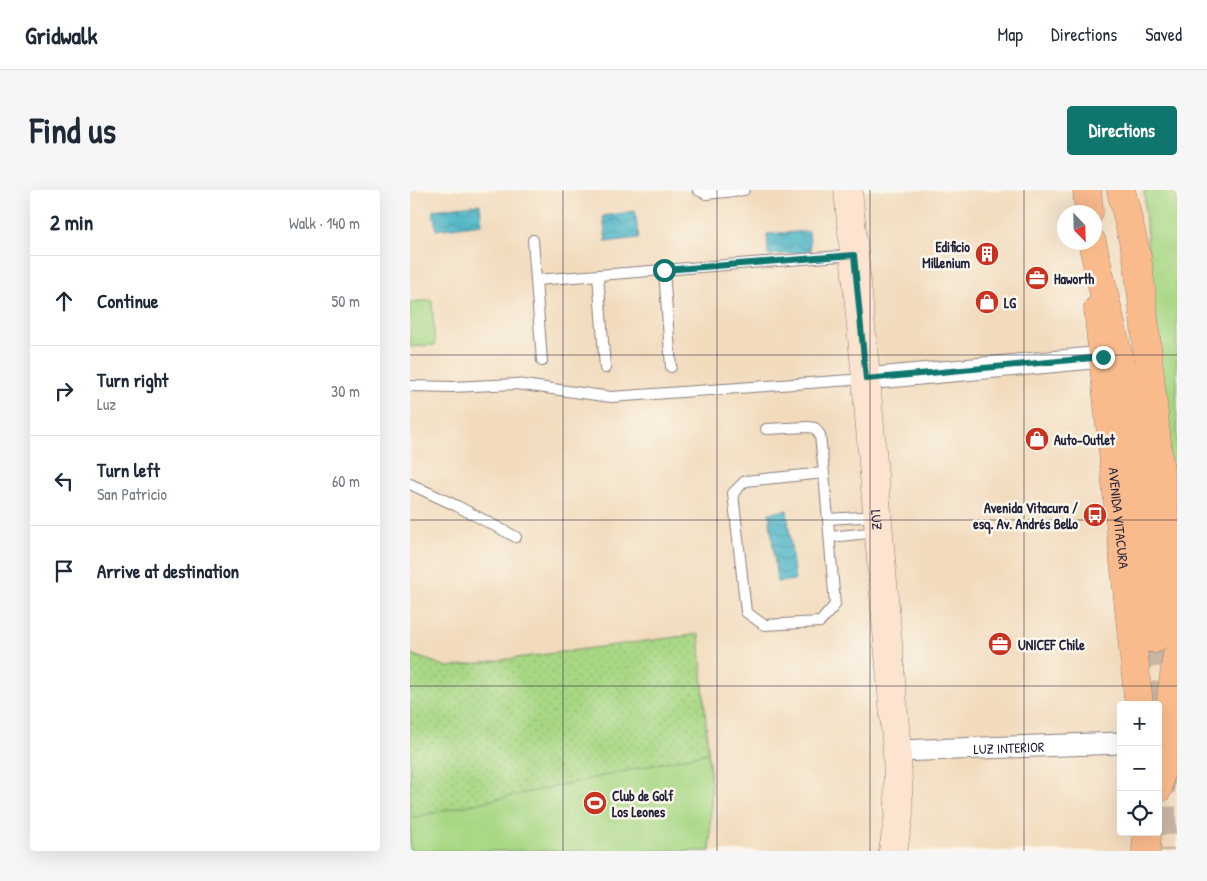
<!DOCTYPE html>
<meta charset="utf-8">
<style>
body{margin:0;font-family:"Patrick Hand",sans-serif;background:#f6f6f7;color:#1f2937}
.controls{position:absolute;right:15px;bottom:15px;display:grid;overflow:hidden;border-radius:5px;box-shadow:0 5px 20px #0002}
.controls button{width:45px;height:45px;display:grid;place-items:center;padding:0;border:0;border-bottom:1px solid #e0e1e3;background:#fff;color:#1f2937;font:25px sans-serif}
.compass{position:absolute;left:647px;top:15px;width:45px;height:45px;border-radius:50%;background:#fff;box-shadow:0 5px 20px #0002;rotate:157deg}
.stop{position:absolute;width:15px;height:15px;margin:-11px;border:4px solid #0f766e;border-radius:50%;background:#fff}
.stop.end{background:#0f766e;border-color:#fff;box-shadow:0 1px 5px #0008}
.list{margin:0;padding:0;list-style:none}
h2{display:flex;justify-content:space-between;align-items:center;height:65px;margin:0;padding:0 20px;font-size:21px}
h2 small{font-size:16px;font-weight:400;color:#747a83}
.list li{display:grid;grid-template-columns:32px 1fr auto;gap:15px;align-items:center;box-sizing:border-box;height:90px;padding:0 20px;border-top:1px solid #e0e1e3}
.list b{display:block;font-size:19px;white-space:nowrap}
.list p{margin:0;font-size:16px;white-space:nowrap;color:#747a83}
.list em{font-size:16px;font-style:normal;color:#747a83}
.icon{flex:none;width:28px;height:28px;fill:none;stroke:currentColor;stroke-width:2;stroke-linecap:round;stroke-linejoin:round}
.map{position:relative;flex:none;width:767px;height:661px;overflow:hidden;border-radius:5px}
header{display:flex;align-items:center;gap:30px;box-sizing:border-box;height:70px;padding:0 25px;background:#fff;border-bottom:1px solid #e0e1e3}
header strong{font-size:24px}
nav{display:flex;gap:28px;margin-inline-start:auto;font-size:18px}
.intro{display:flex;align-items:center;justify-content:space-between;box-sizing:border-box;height:120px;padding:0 30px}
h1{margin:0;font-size:35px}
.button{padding:12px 22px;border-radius:5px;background:#0f766e;color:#fff;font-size:18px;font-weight:700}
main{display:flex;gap:30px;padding:0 30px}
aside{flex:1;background:#fff;border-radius:5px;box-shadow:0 5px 20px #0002}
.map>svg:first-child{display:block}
.grass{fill:url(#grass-dots);stroke:#657c60}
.green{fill:#a8d784;stroke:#657c60}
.water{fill:url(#water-waves);stroke:#346a80}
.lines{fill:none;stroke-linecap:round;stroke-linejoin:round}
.highway-tunnel{stroke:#c8b6a3;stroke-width:28;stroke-dasharray:28 14;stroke-linecap:butt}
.lane-casing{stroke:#8a7e7c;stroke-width:12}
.street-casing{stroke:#8a7e7c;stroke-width:23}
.secondary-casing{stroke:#8a7e7c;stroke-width:29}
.primary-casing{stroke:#8a7e7c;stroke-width:29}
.highway-casing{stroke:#8a7e7c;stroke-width:29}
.lane{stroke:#fff;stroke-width:10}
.street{stroke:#fff;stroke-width:21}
.secondary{stroke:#fde4d1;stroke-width:28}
.primary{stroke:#fabb8c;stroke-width:28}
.highway{stroke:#fabb8c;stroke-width:28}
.route{stroke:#0f766e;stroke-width:6}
.grid{fill:none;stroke:#22223b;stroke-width:1;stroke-opacity:0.55}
.labels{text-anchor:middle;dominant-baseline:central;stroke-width:5;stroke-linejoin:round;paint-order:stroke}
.poi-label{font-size:14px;font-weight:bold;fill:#22223b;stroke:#fbf7ec;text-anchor:start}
.street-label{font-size:14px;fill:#22223b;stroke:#fbf7ec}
</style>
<header>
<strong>Gridwalk</strong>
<nav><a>Map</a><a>Directions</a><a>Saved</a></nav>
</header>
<div class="intro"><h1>Find us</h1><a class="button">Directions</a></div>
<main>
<aside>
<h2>2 min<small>Walk · 140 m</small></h2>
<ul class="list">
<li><svg class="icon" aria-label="ahead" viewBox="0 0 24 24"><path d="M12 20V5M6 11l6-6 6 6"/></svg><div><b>Continue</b></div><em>50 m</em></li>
<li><svg class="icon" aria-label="right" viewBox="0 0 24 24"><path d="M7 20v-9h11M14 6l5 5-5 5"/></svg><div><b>Turn right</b><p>Luz</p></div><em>30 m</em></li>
<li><svg class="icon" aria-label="left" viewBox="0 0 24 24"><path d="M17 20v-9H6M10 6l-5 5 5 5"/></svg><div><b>Turn left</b><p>San Patricio</p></div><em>60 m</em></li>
<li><svg class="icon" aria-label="arrive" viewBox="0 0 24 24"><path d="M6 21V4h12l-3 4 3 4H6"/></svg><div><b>Arrive at destination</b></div></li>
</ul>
</aside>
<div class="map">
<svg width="767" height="661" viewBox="0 0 767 661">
<defs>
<pattern id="grass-dots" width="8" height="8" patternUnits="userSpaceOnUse" patternTransform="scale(1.25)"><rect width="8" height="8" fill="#a8d784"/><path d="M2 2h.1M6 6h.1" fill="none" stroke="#90b873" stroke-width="1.8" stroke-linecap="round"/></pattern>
<pattern id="water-waves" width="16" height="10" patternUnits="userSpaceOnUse" patternTransform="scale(1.25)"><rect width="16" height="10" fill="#47b3c5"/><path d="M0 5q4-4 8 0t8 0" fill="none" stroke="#3b91a1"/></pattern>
</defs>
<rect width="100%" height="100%" fill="#fbf7ec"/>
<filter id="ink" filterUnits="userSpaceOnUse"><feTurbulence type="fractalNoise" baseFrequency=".02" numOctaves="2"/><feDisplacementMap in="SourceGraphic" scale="10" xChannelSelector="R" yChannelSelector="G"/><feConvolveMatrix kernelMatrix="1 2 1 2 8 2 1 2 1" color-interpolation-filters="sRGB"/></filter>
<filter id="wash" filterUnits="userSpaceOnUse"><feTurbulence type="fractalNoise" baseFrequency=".0096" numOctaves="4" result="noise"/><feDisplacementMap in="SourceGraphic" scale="20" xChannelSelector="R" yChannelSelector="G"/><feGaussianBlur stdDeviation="1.12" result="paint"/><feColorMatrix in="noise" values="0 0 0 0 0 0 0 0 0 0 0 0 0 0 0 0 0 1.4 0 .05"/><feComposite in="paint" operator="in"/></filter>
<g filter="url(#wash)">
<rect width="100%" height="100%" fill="#f2dbbd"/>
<path class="grass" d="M289 444 301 597 300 661H0V464L38 477Z"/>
<path class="green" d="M734 0H767V328L744 162Z
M22 110 25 155 0 157V112Z
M298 563 301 597 300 661H0V628Z"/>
<path class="water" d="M70 14 72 34 26 40 23 20Z
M225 21 229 48 196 52 193 26Z
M399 41 401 62 358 65 357 44Z
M377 320 385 390 367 392 359 323Z"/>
</g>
<g filter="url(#ink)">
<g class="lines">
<path class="highway-tunnel" d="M744 449 749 520 753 661"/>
<g class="lane-casing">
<path id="lane" d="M288 0 296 4 334 0
M123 50 132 171
M254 80 261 177
M188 85 195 178
M126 90 443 65
M0 196 42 197 106 194 201 207 455 189
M356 239 398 237 405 238 410 245 414 283
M414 283 425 415 410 432 354 435 336 422 323 303 335 291Z
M0 294 47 316 106 347
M418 329 467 326
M420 347 468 342"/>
</g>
<g class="street-casing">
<g id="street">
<path d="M456 189 693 167"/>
<path id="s1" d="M487 561 711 553"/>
</g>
</g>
<g class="secondary-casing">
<g id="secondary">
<path id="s2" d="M438 0 456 189 487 561 489 625 483 661"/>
</g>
</g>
<g class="primary-casing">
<g id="primary">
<path d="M677 0 679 22"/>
<path d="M711 0 727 67 731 99 767 446"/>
<path id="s3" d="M688 119 729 515"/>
<path d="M748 599 767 465"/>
<path d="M736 661 737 642"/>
</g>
</g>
<g class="highway-casing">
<path id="highway" d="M682 52 712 181 723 248 744 449"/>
</g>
<use href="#lane" class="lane"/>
<use href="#street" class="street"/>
<use href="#secondary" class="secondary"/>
<use href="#primary" class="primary"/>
<use href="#highway" class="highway"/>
</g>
</g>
<g class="lines" filter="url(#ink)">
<path class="route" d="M254 80 444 65 456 189 693 167"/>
</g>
<path class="grid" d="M153 0V661M307 0V661M460 0V661M614 0V661M0 165H767M0 330H767M0 496H767"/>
<defs>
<g id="building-disc" transform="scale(1.25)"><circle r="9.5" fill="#c8321e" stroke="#fbf7ec"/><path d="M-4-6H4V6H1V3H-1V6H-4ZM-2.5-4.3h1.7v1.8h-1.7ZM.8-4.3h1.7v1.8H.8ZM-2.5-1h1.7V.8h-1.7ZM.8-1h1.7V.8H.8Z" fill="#fff"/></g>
<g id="office-disc" transform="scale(1.25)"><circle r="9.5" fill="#c8321e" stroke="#fbf7ec"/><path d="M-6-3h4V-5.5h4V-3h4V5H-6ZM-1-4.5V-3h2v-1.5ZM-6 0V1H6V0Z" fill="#fff"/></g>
<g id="shop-disc" transform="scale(1.25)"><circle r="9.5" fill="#c8321e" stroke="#fbf7ec"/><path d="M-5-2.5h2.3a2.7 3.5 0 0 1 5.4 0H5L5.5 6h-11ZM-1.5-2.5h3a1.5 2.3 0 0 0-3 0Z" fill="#fff"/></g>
<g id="bus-disc" transform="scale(1.25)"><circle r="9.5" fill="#c8321e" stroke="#fbf7ec"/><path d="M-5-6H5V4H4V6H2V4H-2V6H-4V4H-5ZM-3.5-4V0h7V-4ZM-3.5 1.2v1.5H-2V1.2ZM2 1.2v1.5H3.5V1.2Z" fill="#fff"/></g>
<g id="stadium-disc" transform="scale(1.25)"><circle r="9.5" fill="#c8321e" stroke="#fbf7ec"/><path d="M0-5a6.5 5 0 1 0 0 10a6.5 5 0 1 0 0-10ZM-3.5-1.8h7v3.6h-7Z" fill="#fff"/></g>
</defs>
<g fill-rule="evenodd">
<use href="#building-disc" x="577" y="64"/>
<use href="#office-disc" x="627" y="88"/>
<use href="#shop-disc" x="577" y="112"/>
<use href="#shop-disc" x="627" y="249"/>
<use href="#bus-disc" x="685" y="325"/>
<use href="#office-disc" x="590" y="454"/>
<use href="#stadium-disc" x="185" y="613"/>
</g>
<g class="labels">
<g class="poi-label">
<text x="560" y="56" text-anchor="end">Edificio<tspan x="560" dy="16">Millenium</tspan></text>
<text x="644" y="88">Haworth</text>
<text x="594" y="112">LG</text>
<text x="644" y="249">Auto-Outlet</text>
<text x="668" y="317" text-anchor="end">Avenida Vitacura /<tspan x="668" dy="16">esq. Av. Andrés Bello</tspan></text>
<text x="608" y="454">UNICEF Chile</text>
<text x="202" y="605">Club de Golf<tspan x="202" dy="16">Los Leones</tspan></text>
</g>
<g class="street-label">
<text stroke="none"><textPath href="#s3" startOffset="210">AVENIDA VITACURA</textPath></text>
<text stroke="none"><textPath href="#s2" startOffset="331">LUZ</textPath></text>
<text stroke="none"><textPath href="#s1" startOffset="112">LUZ INTERIOR</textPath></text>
</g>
</g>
</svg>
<div class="controls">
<button>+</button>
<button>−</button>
<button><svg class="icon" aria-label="locate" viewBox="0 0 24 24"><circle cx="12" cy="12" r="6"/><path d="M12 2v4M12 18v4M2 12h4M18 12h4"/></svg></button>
</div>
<svg class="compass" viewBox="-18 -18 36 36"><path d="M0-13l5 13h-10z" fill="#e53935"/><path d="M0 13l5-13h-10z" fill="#747a83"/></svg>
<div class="stop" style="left:254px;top:80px"></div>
<div class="stop end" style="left:693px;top:167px"></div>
</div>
</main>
